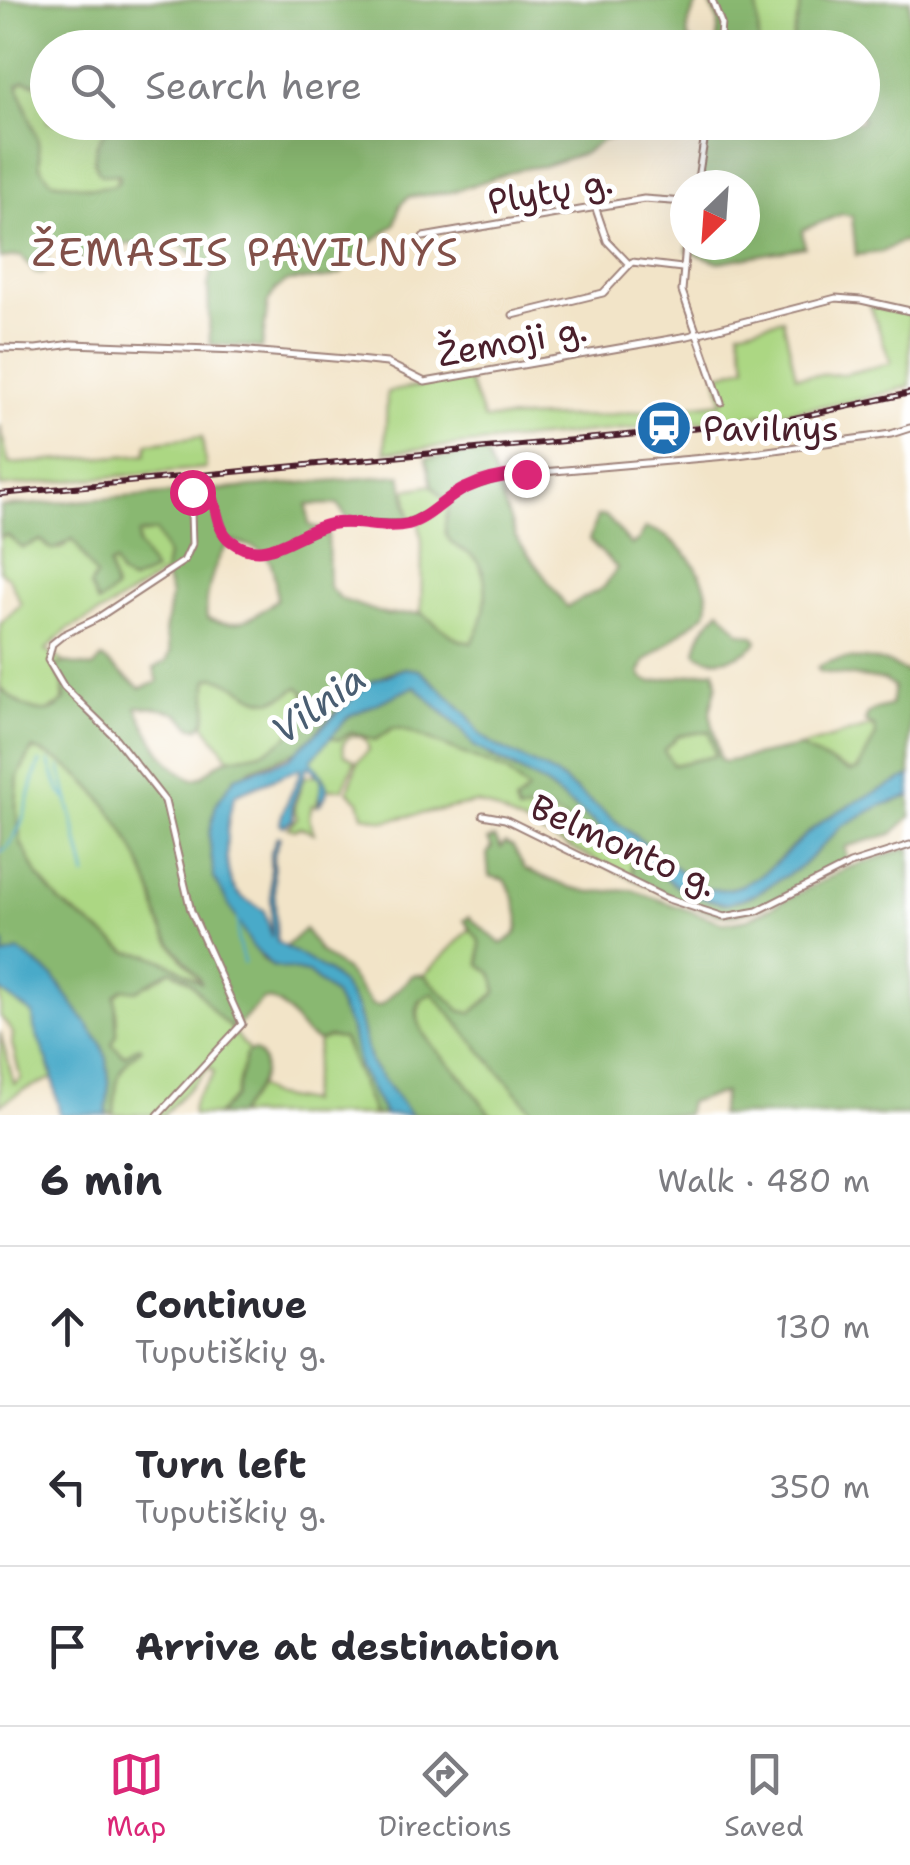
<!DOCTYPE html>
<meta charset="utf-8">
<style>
body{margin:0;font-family:"Shantell Sans",sans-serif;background:#f7f7f7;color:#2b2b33}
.compass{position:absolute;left:670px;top:170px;width:90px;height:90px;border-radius:50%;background:#fff;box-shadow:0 10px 40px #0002;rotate:205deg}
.stop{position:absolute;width:30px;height:30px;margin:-22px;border:8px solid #db2777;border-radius:50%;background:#fff}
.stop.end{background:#db2777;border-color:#fff;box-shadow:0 2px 10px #0008}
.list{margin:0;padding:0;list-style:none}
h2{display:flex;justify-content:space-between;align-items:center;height:130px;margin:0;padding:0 40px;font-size:42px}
h2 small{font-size:32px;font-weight:400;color:#7c7c81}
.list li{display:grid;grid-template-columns:65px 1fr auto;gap:30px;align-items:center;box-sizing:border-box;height:160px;padding:0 40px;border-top:2px solid #e1e1e2}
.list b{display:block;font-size:38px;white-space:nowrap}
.list p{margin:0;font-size:32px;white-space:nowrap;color:#7c7c81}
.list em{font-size:32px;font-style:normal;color:#7c7c81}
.icon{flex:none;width:55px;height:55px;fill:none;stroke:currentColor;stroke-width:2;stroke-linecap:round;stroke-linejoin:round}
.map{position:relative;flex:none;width:910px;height:1115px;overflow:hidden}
.search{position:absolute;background:#fff;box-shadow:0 10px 40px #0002;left:30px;right:30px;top:30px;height:110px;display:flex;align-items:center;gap:25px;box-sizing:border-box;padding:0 35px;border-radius:55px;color:#7c7c81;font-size:38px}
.sheet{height:610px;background:#fff}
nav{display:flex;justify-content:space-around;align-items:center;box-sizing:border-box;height:140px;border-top:2px solid #e1e1e2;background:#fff;font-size:28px;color:#7c7c81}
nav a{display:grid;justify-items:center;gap:5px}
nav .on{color:#db2777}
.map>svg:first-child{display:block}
.green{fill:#acd783;stroke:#7b7b57;stroke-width:2.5}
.forest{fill:#89b871;stroke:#6a6c4e;stroke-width:2.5;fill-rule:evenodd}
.water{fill:#4aaac9;stroke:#4a647a;stroke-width:2.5}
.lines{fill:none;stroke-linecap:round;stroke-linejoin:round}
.stream{stroke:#4aaac9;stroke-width:2.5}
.street-casing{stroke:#9e827a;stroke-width:9}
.street{stroke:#fff;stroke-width:5}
.rail-casing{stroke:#4a1f2b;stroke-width:6}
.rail{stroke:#fff;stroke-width:2.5;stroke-dasharray:8;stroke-linecap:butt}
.route{stroke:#db2777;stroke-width:12}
.labels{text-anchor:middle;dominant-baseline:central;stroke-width:10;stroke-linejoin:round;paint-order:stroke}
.street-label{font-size:35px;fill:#4a1f2b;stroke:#fff}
.poi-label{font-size:35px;fill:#4a1f2b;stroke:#fff;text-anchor:start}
.water-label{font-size:38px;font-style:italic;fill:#4a5e72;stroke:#fff}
.quarter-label{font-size:40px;letter-spacing:2.5px;fill:#825049;stroke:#fff}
</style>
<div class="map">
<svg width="910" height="1115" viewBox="0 0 910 1115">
<rect width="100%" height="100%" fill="#fff"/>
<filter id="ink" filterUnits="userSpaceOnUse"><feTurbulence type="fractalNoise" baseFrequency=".01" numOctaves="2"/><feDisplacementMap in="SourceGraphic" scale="20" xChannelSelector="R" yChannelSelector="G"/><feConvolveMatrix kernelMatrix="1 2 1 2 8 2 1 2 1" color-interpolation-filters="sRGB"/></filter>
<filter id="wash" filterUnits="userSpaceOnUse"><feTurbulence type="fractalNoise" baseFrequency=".0048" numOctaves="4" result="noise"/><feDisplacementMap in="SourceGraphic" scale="40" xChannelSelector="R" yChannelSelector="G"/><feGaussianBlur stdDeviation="2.25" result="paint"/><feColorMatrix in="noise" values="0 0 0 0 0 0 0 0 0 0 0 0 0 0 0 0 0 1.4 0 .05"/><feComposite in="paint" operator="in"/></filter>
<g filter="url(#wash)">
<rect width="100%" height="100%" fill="#f2e4c8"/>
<path class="green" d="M757 0H802L791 47H759Z
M24 81C52 86 47 98 48 122L114 123C101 133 96 145 94 162L107 175 119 174 115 185C102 190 54 188 45 177 39 169 40 162 39 154 36 129 21 108 18 85Z
M870 305 910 314V386L861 400 742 418 385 452 387 392 467 377 484 419 596 416 723 402 717 375 747 366 739 330 783 319 796 376 845 374 891 363Z
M0 425 9 464 146 454 148 443 202 437 206 468 0 487Z
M432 485 449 505C448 516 442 525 447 536 452 547 462 548 471 555 494 574 487 621 472 643L457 639 421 613 422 542 418 517 410 521 406 490Z
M157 531 167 555 164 573 104 611 67 630 46 650 66 663 55 666 63 684V703L46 712 22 707 0 688V624L21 604 9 578 0 571V537L7 535 22 547 41 540 49 548 60 549 73 539 81 547 96 576 138 543V534Z
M215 677 233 682 302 688C313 709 291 740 270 749 258 755 242 756 229 758L204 724C210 707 204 691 208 679Z
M871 726 877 730C874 745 866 767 851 772L799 747Z
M393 728C418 729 505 766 523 783 530 789 530 802 534 811L545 808 631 858 633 879 487 806 476 803 384 821 363 815 359 801 348 791 358 761 369 750 366 740C357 733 349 734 343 744L344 754 355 761 343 789H328L311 760 330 737 342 738 352 732 375 740Z
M710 731 715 756 672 765 664 751 678 736Z
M33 749C92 769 133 835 153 894 157 906 158 920 164 931 174 953 192 968 205 987L177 967 150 955 128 952 61 903 38 876 21 843 16 807 18 776Z
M319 774 322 785 316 806 312 805 309 817 314 833 299 827 295 830 288 828 297 818 294 807 304 777Z
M471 928 480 942V965C493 972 496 978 496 992L472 1013 461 1012 424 975Z
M171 970 195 985 249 1051 235 1097 216 1115H193C189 1095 207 1090 214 1073L210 1067 163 1115H113C119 1082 111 1071 142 1049L139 1046 124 1056 112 1044 117 1034 115 996 122 989 149 984Z
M0 991 31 1011 53 1078 23 1090 0 1105V1032L14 1084 21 1079 12 1044 13 1033 0 1016Z
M428 993H433L536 1115H491C481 1102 472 1089 462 1077 443 1056 398 1021 428 993Z
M329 1037 343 1039 374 1115H237L257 1086 269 1095 308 1102 319 1041Z"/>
<path class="forest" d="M0 0H700C692 12 684 27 689 41L708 47 384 48 382 43 372 39 344 48H106L87 41 78 47 48 48 47 93 39 84 24 81 18 85 38 141 40 167 51 181 95 188 115 185 120 179 119 174 101 175C87 157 99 135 114 123H630L626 135 603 140 584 153 544 166 520 169 452 192 408 197 400 205 395 224 363 249 341 274 327 278 288 281 276 289 268 302 262 348 210 344 208 286 212 268 178 243 169 244 148 256 134 244 116 246 110 258 82 260 65 244 46 246 48 262 44 273H35L21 256 0 258Z
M708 0H757L759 47H716L719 23Z
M802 0H910V243L902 241 882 252 856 255 852 216 842 214 802 230 805 247 719 262 687 251 688 245H745V185H699L709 123 862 122V48L791 47Z
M486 452 516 538 567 607 604 587 617 568 589 540 597 516H606L631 545 639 540 645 528C676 532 717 582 706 613L645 661 640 673 644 679 650 682 715 670 717 684 710 712 720 760 724 762 799 747 850 772 858 770 876 735 874 726 865 722C867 709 880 708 891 705L894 687 884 680 821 672 817 668C832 656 869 657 888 663 897 666 900 671 910 673V776C882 790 852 802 826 819 785 844 758 901 702 888L556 775 493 744 479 733 467 714 419 670 405 668 388 673 334 713 299 751 249 770 209 835 214 878 263 960 272 966 308 973 334 995 351 1030 359 1068 385 1115H374L343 1039 329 1037 319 1041C293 1032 292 1001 263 999L239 1025 231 1027C206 1012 200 981 171 970L136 991 122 989 115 996 117 1034 112 1044 124 1056 139 1046 142 1049C115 1065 116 1085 114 1113L106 1115 109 1083 107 1059 53 976 19 951 2 956 5 945 0 939V688C17 704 48 725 65 699L63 684 55 666 66 663 93 668 102 658 140 688 158 682 154 668 167 661 170 653 165 633 171 595 164 573 167 555 156 531 139 534 138 544 154 571 131 582 120 575 115 563 109 565 115 590 98 604 90 586 96 576 73 539 53 550 41 540 22 548 7 535 0 537V507L401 475 410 521 389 523 347 519 338 504 307 505 309 525 326 531 328 535 329 586 340 599 387 615 421 613 457 639 471 643C487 621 494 574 471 555 462 548 452 547 447 536 442 525 448 516 449 505L432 485 426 458ZM232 541C272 550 273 559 277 599 255 618 236 631 207 618 204 597 215 554 232 541ZM215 677C253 688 259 718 298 687L306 694C307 717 288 742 266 750 254 755 239 755 227 759 212 764 208 777 193 779 164 768 149 732 136 707 142 706 173 710 178 714 187 720 186 726 198 728 215 715 203 695 208 679ZM709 731 715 756 673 765 664 751 678 736ZM32 749C92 767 131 835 152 891 156 903 157 917 162 928 172 950 191 964 202 984L177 967 150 955 128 952 61 903 38 876 21 843 16 807 18 776Z
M720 610 739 632 754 636 757 641C749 657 709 667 696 652 699 633 707 623 720 610Z
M415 686 489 756 544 784 687 894 727 904 755 894 802 866 842 826 880 806 910 796V817L892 834 845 847 847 861C822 874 752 917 727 915 704 914 656 889 633 879L631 858 545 808 518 812 515 803 528 791 506 771 403 729 393 728 375 740 352 732 339 740 330 737 349 716Z
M495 838 501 848 505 843 513 847 525 869 565 886 591 892 632 890 724 923 748 919 848 868 910 847V1115H719L724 1093 689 1102 686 1115H536L432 993 419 1001C408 1030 444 1057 461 1076 471 1088 481 1102 491 1115H411L371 1064 357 1009 341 983 327 971 286 949V946L305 929 319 951 346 971 372 1005 380 1006 413 975H424L461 1011 472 1013 496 993C496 978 493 972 480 965V942L464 920 469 917 501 944C506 940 513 938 516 933 524 920 512 891 505 880L489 876 487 854 492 848 488 840Z
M254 1050C279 1067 249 1098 237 1115H216L235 1097 246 1054Z"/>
<path class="water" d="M405 668 419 670 441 689 467 714 479 733 493 744 556 775 702 888C758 901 786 844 826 819 852 802 882 790 910 776V796L880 806 842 826 802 866 755 894 727 904 687 894 544 784 474 746 463 731 415 686 349 716 311 760C320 774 337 788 319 805L321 780 308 765 292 805 293 819 284 826 280 824C281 806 298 786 301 768L236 794C225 816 221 874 238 893 244 901 255 904 264 910L272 937 270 855 277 836 280 837 273 857 277 942 327 971 341 983 357 1009 371 1064 411 1115H385L359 1068 351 1030 334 995 308 973 272 966 252 946 214 878 209 835 216 804 235 777 290 758 370 682Z
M0 939 5 945 2 956 19 951 53 976 100 1042 107 1059 109 1083 106 1115H60L51 1070 34 1028 33 1014 0 991Z"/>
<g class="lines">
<path class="stream" d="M49 761 59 790 67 799
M60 767 86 876
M0 853C29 830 26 792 40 762
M238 915V942L244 963"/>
</g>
</g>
<g filter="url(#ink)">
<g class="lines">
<g class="street-casing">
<path id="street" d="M712 0 721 23 719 48
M697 185 707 122
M596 209 607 241 628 263
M423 237 644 199 685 202
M686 245 682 291 721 403
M513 315 603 293 632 262 682 268
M0 348 36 349 72 344 238 350 358 360 387 363 425 382 688 336 836 298 861 300 910 311
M483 815 505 819 665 898 724 917 757 911 850 864 910 845
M158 1115 242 1024 191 911 165 801 113 735 64 687 48 660 52 644 63 635 96 619 184 561 192 544 191 512 195 488 205 485 210 489 225 534 240 546 259 551 278 547 333 523 406 524 429 513 466 488 508 475 738 455 891 434 910 428"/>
</g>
<use href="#street" class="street"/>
<g class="rail-casing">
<path id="rail" d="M0 494 785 420 910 393"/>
</g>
<use href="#rail" class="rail"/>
</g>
</g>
<g class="lines" filter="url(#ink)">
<path class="route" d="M192 492 199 485 208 486C218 503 214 528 231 541 266 568 297 530 331 524 357 519 383 530 408 524 430 518 445 497 466 488 484 479 506 475 526 474"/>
</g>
<defs>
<g id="station-disc" transform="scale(2.875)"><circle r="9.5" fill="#1f6fb2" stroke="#fff"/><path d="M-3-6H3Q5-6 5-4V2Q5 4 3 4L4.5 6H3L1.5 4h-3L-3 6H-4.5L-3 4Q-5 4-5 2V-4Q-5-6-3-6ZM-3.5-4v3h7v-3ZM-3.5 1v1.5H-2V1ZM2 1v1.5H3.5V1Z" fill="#fff"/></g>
</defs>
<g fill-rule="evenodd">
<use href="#station-disc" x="664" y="428"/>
</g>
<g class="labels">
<g class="street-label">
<text transform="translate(550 191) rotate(-10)">Plytų g.</text>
<text transform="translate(512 341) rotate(-10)">Žemoji g.</text>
<text transform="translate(624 845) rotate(24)">Belmonto g.</text>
</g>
<g class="poi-label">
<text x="703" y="428">Pavilnys</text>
</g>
<g class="water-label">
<text transform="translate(318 704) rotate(-36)">Vilnia</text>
</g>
<g class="quarter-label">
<text x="246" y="252">ŽEMASIS PAVILNYS</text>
</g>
</g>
</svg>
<svg class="compass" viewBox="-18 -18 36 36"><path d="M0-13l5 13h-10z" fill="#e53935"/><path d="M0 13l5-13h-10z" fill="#7c7c81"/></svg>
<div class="stop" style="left:192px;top:492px"></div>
<div class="stop end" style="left:526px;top:474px"></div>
<div class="search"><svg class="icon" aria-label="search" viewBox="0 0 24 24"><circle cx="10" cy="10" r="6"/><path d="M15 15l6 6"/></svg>Search here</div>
</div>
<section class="sheet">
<h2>6 min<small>Walk · 480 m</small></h2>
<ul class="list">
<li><svg class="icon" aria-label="ahead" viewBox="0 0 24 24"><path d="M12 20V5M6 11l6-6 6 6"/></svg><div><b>Continue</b><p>Tuputiškių g.</p></div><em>130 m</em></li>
<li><svg class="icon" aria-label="left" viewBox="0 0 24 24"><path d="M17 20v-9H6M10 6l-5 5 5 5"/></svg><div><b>Turn left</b><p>Tuputiškių g.</p></div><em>350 m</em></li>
<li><svg class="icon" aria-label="arrive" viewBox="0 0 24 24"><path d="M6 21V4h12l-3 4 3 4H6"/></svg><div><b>Arrive at destination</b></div></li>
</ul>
</section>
<nav>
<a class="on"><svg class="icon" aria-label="map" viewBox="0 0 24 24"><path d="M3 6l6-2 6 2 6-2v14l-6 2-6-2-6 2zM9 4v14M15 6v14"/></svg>Map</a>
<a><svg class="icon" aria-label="directions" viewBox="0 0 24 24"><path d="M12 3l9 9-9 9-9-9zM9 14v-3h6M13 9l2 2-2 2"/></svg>Directions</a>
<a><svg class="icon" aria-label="saved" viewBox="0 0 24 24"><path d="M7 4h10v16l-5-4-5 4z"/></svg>Saved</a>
</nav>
